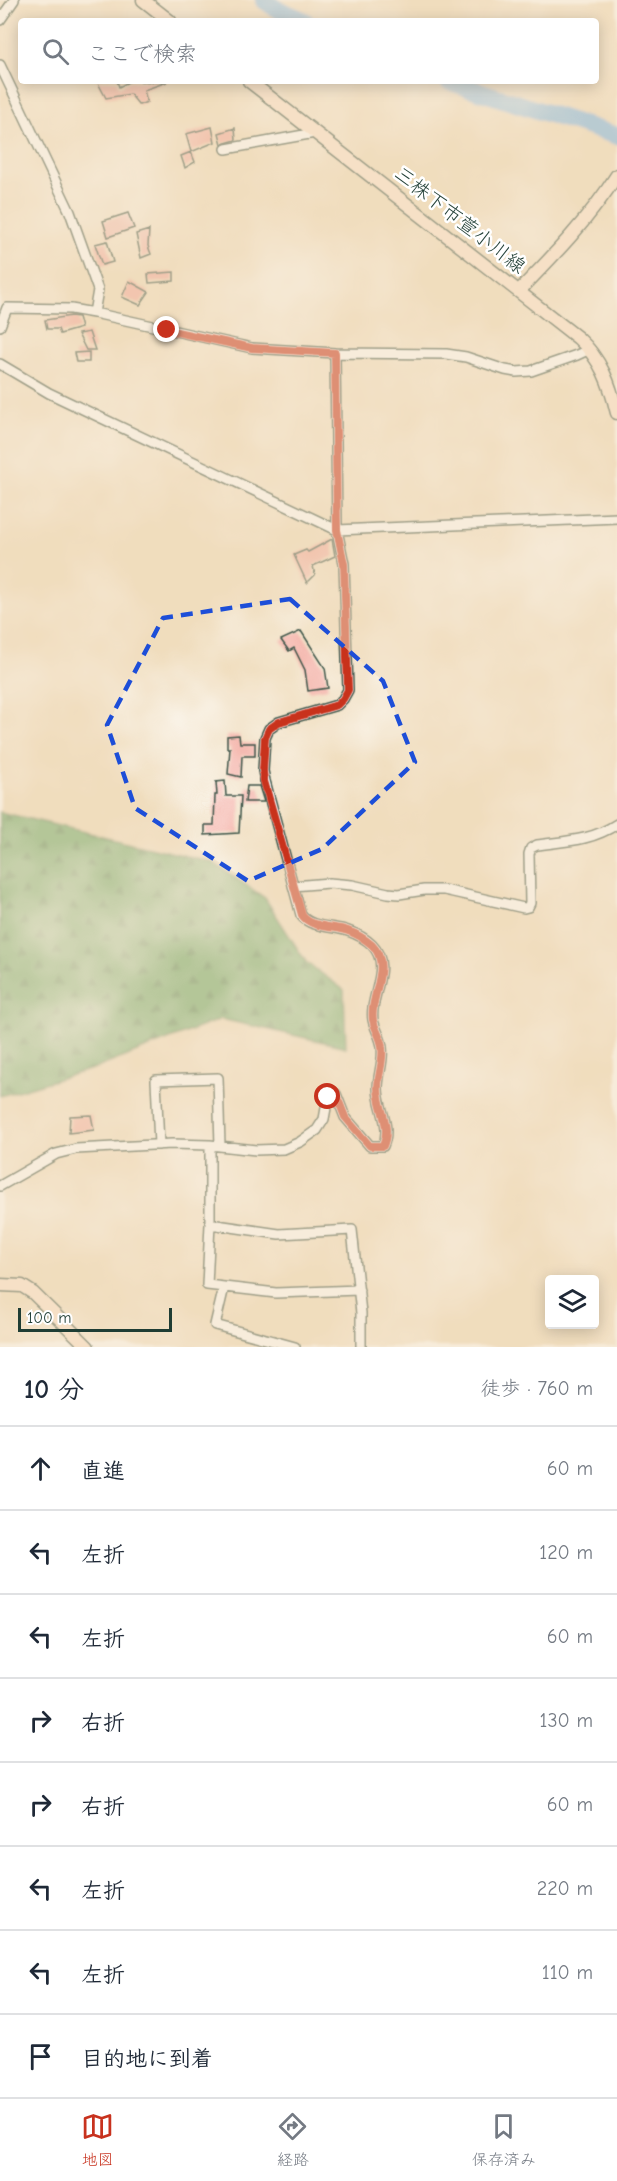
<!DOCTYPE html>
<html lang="ja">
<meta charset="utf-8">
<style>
body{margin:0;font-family:"Comic Neue","Klee One",sans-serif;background:#f6f6f7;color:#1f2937}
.controls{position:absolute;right:18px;bottom:18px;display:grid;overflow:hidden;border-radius:6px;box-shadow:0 3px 15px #0003}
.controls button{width:54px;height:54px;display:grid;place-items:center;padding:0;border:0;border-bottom:2px solid #e0e1e3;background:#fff;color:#1f2937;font:30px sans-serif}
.scale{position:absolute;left:18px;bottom:15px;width:154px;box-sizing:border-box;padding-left:6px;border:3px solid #1f3d34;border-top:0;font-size:16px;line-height:21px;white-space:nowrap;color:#1f3d34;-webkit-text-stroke:4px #fff;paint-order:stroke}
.stop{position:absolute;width:18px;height:18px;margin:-14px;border:4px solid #c8321e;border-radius:50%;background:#fff}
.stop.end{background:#c8321e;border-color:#fff;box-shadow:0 2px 6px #0008}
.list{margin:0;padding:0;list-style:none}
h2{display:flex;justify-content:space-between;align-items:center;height:78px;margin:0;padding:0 24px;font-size:26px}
h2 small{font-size:20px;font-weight:400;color:#747a83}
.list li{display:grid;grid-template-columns:39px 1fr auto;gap:18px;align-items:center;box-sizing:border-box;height:84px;padding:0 24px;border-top:2px solid #e0e1e3}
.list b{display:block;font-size:22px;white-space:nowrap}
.list em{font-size:20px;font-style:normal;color:#747a83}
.icon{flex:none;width:33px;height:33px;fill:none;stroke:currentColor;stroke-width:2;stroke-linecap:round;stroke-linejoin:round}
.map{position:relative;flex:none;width:617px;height:1347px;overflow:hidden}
.search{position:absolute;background:#fff;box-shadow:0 3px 15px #0003;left:18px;right:18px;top:18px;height:66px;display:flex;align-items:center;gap:15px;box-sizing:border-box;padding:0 21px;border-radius:6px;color:#747a83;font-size:22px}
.sheet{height:750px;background:#fff}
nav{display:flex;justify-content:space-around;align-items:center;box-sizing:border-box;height:84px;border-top:2px solid #e0e1e3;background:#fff;font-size:16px;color:#747a83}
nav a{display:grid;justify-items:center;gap:3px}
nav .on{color:#c8321e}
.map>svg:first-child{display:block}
.forest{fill:url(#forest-firs);stroke:#467450;stroke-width:1.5}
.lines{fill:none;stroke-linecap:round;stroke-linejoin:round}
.river{stroke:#76b5e9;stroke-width:18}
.building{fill:#f3a99d}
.street-casing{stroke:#3e5549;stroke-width:12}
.secondary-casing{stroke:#3e5549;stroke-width:15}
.street{stroke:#fff;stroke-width:9}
.secondary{stroke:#fce5d0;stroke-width:12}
.route{stroke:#c8321e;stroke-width:8}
.marked{fill:none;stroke:#1d4ed8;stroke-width:4.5;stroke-dasharray:12 8;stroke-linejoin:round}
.labels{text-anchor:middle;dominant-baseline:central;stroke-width:5;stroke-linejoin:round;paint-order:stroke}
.street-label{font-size:20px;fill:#1f3d34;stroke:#fff}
</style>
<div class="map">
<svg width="617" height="1347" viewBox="0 0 617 1347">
<defs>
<pattern id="forest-firs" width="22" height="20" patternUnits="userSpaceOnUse" patternTransform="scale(1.5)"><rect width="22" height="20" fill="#6caa6c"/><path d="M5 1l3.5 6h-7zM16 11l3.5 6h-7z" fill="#588c5a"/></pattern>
</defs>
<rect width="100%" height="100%" fill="#fff"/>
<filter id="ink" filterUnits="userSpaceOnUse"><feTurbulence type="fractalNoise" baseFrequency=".0167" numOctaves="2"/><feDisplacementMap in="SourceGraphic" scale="12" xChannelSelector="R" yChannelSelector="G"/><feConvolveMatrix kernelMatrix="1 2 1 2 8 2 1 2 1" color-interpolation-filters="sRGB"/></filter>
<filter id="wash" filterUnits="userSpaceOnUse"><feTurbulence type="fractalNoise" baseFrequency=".008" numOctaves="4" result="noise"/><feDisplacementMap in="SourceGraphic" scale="24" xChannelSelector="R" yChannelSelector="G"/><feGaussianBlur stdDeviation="1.35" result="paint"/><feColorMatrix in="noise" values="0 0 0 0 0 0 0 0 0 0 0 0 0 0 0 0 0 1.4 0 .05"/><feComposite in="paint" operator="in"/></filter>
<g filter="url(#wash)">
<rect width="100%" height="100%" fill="#f0ddbd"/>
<path class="forest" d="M0 812 212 862 265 898 306 962 344 990 346 1047 221 1019 99 1067 0 1096Z"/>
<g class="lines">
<path class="river" d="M264 0 277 9 305 21
M448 81 617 136"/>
</g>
<g id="blocks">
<path class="building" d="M97 81H117L119 87 130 81 167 82 144 90 147 102 139 105 130 94 106 98Z
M212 127 215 142 191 152 186 134Z
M235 128 236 140 222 144 219 133Z
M191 152 195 162 185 168 181 156Z
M128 213 134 228 108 237 103 221Z
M149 230 148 246 151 254 141 258 136 234Z
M107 241 113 262 102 265 95 244Z
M174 272V281L149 283 148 274Z
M129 281 149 292 140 305 122 297Z
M71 316 78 317 81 328 60 334 58 329H47L45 320Z
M89 332 95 350H86L78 334Z
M89 352V362H76L74 353Z
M332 539 335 556 313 566 315 575 307 583 294 555 306 550 308 552Z
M301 631 325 668 328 688 308 691 305 670 294 648 289 651 281 640Z
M239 735 240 743H255V756H242L241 777 228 774 230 748H227V736Z
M225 781 226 796H241L239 833 205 835V825H214L215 795H217L216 782Z
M247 786H259L264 802H245Z
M91 1115 94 1130 69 1133 70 1116Z"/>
</g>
</g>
<g filter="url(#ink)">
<use href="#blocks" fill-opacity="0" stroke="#3e5549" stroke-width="1.5"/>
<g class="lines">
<g class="street-casing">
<path id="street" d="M0 20 14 0
M0 65 70 212 98 290 94 313
M226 149 315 133
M0 326 7 308 71 309 94 313 252 348 335 353 446 354 466 357 505 370 516 372 531 371 577 355 590 349
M0 364 49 393 337 530 617 518
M293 886 329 883 352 885 388 893 399 894 424 890H444L524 908 528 907 530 903 529 854 531 848 537 845C567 841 591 841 617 824
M159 1145 156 1080 218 1078 220 1146
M210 1145V1224L207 1285 276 1293 359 1290
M0 1186 56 1154 76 1149 172 1144 210 1145 256 1150 284 1149 300 1142 317 1130 324 1119 328 1097 331 1093 336 1094 345 1117 370 1146H383C392 1126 378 1108 378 1088 378 1074 384 1061 382 1047 381 1037 375 1029 373 1020 369 996 393 966 372 945 365 938 357 934 348 931 334 926 310 928 301 915L265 781 263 771 265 738 269 729 279 722 337 705 343 699 348 690 344 564 337 530 335 353
M210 1224 279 1234 352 1230 361 1313V1347
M224 1287 215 1325 295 1347"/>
</g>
<g class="secondary-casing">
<path id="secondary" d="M143 0 170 21
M249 81 578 338C601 359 610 384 617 413
M519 291C556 253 589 219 617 175
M0 1285 22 1286 33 1293 88 1347"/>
</g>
<use href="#street" class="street"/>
<use href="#secondary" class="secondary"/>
</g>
</g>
<g class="lines" filter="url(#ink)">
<path class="route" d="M167 330 252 348 335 353 337 530 344 564 348 690 343 699 337 705 279 722 269 729 265 738 263 771 264 781 302 915C310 928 334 926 348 931 357 934 365 939 372 945 393 966 369 996 373 1020 375 1030 381 1037 382 1047 384 1061 378 1074 378 1088 378 1108 392 1126 383 1146H370L345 1117 336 1094 331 1093 328 1097"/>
</g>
<path d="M0 0H617V1347H0ZM290 599 383 681 415 762 322 849 248 881 135 808 107 725 163 618Z" fill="#f0ddbd" fill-opacity=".55" fill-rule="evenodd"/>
<path class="marked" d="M290 599 383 681 415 762 322 849 248 881 135 808 107 725 163 618Z"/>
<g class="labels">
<g class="street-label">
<text transform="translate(460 220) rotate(38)">三株下市萱小川線</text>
</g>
</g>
</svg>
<div class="controls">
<button><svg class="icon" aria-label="layers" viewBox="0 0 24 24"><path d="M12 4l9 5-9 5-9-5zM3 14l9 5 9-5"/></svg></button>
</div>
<div class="scale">100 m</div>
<div class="stop" style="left:328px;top:1097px"></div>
<div class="stop end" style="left:167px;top:330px"></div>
<div class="search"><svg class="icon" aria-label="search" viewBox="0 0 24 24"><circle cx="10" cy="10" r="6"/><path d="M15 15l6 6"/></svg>ここで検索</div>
</div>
<section class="sheet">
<h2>10 分<small>徒歩 · 760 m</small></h2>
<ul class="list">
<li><svg class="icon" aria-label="ahead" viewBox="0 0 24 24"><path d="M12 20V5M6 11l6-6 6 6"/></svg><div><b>直進</b></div><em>60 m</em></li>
<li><svg class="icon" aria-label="left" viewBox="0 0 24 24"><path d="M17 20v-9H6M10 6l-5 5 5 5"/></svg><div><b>左折</b></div><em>120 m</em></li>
<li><svg class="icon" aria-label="left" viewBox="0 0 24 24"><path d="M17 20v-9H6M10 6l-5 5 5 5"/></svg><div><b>左折</b></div><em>60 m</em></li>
<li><svg class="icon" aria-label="right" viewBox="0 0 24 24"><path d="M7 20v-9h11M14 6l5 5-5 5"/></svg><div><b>右折</b></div><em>130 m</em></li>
<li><svg class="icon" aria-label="right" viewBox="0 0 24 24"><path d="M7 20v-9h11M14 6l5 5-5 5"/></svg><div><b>右折</b></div><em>60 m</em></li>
<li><svg class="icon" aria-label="left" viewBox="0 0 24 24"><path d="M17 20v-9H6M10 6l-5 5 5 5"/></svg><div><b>左折</b></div><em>220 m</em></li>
<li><svg class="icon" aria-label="left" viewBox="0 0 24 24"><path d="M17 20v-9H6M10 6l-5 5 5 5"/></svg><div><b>左折</b></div><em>110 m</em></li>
<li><svg class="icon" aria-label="arrive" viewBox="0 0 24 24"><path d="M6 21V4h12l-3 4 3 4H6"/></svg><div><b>目的地に到着</b></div></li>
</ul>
</section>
<nav>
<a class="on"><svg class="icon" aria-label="map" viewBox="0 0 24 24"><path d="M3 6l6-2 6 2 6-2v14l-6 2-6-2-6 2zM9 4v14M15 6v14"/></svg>地図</a>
<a><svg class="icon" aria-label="directions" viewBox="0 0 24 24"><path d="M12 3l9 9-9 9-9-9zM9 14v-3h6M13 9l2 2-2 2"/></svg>経路</a>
<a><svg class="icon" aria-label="saved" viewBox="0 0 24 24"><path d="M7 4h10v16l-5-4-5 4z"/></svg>保存済み</a>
</nav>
